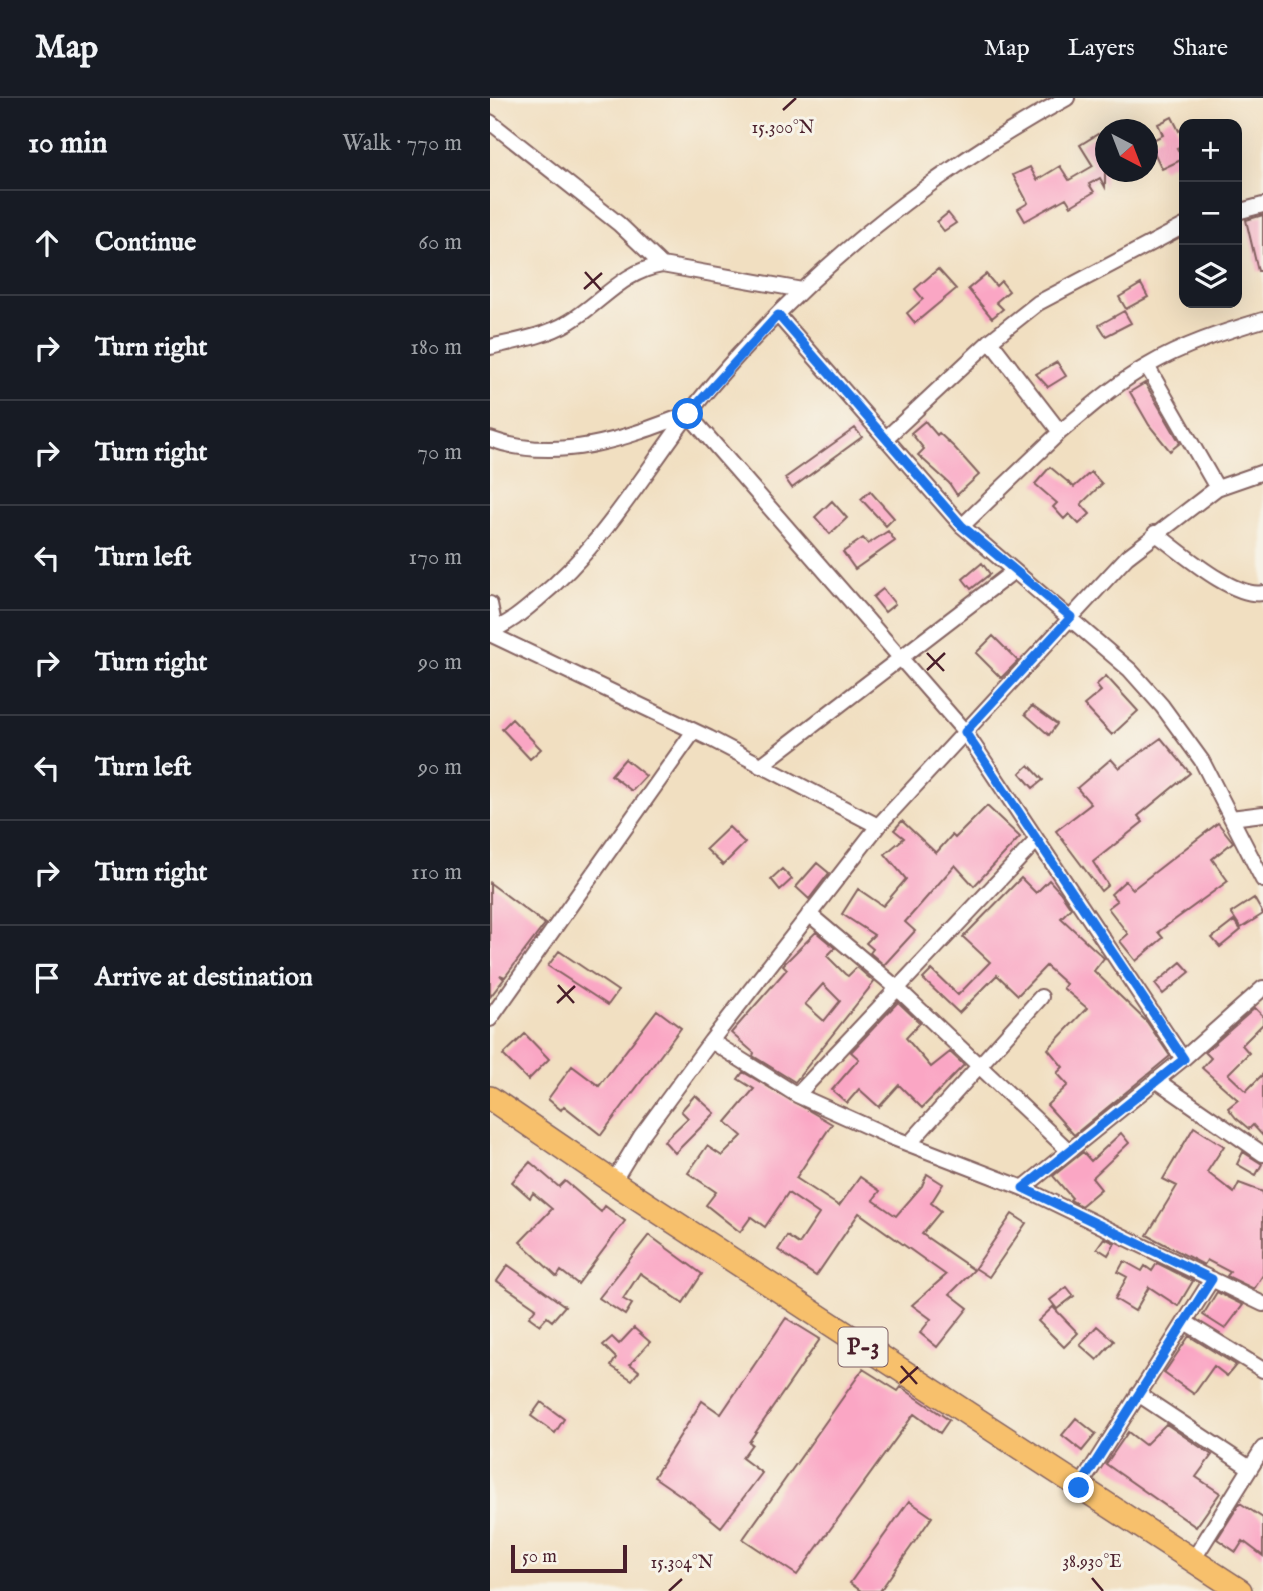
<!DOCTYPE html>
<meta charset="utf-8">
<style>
body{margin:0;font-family:"IM FELL English",serif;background:#20242c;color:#f1f3f6}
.controls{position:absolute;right:21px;top:21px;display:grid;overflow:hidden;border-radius:14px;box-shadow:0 7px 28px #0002}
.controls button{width:63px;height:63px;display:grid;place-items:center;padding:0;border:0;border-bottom:2px solid #363941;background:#171b24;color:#f1f3f6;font:35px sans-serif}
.compass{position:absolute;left:605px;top:21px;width:63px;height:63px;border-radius:50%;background:#171b24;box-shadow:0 7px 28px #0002;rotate:138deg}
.scale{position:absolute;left:21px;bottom:18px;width:116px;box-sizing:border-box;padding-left:7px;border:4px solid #4a1f2b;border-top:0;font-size:19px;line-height:24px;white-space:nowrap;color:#4a1f2b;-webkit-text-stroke:5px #f7f3e8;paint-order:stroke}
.stop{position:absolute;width:21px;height:21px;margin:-16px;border:5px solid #1a73e8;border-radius:50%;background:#fff}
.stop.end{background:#1a73e8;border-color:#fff;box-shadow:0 2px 7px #0008}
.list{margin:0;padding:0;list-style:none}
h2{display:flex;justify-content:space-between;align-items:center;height:91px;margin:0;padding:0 28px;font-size:30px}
h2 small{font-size:23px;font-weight:400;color:#9ea1a6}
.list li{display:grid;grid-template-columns:46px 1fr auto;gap:21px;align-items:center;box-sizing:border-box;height:105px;padding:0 28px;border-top:2px solid #363941}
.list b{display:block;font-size:26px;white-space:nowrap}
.list em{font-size:23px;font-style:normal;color:#9ea1a6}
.icon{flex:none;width:38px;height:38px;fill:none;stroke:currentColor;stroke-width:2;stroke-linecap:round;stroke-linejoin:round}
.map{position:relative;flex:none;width:773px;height:1493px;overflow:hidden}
header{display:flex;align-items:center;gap:42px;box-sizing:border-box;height:98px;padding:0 35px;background:#171b24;border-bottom:2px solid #363941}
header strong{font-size:33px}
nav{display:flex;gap:38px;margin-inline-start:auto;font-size:24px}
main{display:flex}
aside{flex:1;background:#171b24}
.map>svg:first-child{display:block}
.building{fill:#faa6c4;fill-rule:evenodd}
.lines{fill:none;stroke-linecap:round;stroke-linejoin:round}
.minor-casing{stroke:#846260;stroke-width:18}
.primary-casing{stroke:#846260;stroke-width:26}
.minor{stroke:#fff;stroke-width:14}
.primary{stroke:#f7c06c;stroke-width:23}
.route{stroke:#1a73e8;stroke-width:9}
.ticks{fill:none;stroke:#4a1f2b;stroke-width:2.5}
.labels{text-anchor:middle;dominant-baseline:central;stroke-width:6;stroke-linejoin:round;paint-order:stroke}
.shield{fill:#f7f3e8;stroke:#7e5f64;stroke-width:2}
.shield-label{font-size:23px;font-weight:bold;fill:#4a1f2b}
.ticks-label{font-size:18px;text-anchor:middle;fill:#4a1f2b;stroke:#f7f3e8;stroke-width:6;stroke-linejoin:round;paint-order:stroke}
</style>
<header>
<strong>Map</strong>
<nav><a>Map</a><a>Layers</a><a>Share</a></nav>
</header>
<main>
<aside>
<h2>10 min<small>Walk · 770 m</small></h2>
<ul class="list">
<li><svg class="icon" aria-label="ahead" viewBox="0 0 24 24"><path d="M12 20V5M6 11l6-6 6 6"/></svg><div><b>Continue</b></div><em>60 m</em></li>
<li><svg class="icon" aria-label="right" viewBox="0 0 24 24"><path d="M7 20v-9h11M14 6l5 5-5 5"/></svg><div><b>Turn right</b></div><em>180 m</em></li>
<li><svg class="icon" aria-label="right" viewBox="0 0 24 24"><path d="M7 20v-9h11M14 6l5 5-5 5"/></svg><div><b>Turn right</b></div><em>70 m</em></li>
<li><svg class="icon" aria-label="left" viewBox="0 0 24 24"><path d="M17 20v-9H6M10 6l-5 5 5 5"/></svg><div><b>Turn left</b></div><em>170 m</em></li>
<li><svg class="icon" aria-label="right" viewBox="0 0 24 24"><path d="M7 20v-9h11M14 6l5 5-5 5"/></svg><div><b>Turn right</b></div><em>90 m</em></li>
<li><svg class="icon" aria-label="left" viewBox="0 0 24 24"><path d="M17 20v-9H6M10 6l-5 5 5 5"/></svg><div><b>Turn left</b></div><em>90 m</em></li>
<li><svg class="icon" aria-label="right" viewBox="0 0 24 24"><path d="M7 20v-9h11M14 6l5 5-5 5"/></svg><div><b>Turn right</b></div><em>110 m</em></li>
<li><svg class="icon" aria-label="arrive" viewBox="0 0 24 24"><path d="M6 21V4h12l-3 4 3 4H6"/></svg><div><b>Arrive at destination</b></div></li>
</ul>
</aside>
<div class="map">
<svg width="773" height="1493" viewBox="0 0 773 1493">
<rect width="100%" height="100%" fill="#f7f3e8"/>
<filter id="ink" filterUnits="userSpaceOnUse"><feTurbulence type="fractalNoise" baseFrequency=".0143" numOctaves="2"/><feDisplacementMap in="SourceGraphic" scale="14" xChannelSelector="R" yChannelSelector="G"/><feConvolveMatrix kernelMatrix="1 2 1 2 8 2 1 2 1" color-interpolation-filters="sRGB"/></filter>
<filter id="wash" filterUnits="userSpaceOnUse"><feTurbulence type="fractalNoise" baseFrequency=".00686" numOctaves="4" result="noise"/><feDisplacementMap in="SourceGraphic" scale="28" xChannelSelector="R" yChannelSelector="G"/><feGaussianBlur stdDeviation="1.57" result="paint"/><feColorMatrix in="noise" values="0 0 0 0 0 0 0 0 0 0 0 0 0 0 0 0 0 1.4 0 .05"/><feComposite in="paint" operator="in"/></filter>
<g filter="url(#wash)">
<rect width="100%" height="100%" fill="#f1dfc1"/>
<g id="blocks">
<path class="building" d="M682 19 689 33 694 30V47L687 50 693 61 672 71 659 44 673 37 668 26Z
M608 36 615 48 610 56 615 60V89L610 80 599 86 604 94 581 108 576 100 535 123 528 111 538 105 523 77 540 69 547 82 570 68 579 82 603 68 590 47Z
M458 115 466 125 454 133 447 124Z
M773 117V173H768L756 122Z
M448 171 466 191 425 225 417 215 433 201 425 191Z
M496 176 506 188 511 183 519 193 506 204 513 211 502 220 478 191Z
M651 186 658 199 636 211 629 199Z
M634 213 641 225 616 238 609 227Z
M567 264 576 278 558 289 546 276Z
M655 285 690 345 680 353 659 327 640 294Z
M435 323 447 337 449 335 465 350 489 377 467 397 459 385 428 357 434 351 421 335Z
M365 330 372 339 302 390 295 380Z
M560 369 584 389 601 374 612 386 591 406 600 416 589 426 579 416 574 421 563 409 567 405 545 386Z
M380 393 404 420 396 428 371 401Z
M342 403 357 420 340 436 325 419Z
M398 433 405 443 365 471 353 454 373 440 378 446Z
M492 465 500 476 481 491 473 481Z
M393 491 405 506 395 514 383 499Z
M503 538 528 563 511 580 486 555Z
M616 578 648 613 622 637 594 607 611 593 606 587Z
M542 608 567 626 559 637 535 616Z
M22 621 51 651 40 661 12 631Z
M671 640 700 675 648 718 653 724 603 764 618 787 611 793 566 733 601 706 587 690 621 661 629 670Z
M135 661 156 678 142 693 121 677Z
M539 667 553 682 543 690 530 675Z
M497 708 530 739 484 788 465 767 415 824 425 833 394 867 380 855 383 851 376 845 384 837 352 816 368 791 393 808 416 781 395 756 414 740 404 732 412 723 446 755 462 737 465 740Z
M728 725 743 744 722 761 738 783 668 834 673 840 646 863 630 843 638 836 618 810 627 803 621 796 635 783 643 791Z
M239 729 255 745 233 767 216 751Z
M327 765 339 775 319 801 306 789Z
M292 771 302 781 290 792 281 781Z
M531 780 546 795 559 782 570 794 581 810 571 820 614 860 604 873 657 924 680 958 584 1037 557 1007 578 987 567 975 573 969 558 951 597 910 573 890 576 886 556 868 528 897 507 877 469 915 433 881 442 872 468 897 500 864 473 839Z
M0 785 55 826 15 879 10 877 14 881 0 899Z
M764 800 773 816 751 830 741 815Z
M744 823 751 832 730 849 722 840Z
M326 834 345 850 337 858 355 876 358 878 367 869 384 884 305 984 263 958 264 955 241 935 297 871 293 867ZM333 886 350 903 334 923 315 906Z
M69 853 128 893 118 907 58 868Z
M691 864 700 874 673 896 665 886Z
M408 904 430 925 416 940 441 969 460 954 474 967 432 1010 409 987 389 1009 369 991 357 1005 342 992 369 961 361 954Z
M765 910 773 918V926L752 947 759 955 738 976 756 993 773 976V1038L763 1027 759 1031 746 1020 738 1010 748 1002 712 970 721 960 715 954Z
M167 912 191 930 111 1037 74 1008 71 1012 58 1001 82 968 109 988Z
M35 936 59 961 38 982 13 957Z
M253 974 342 1026 306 1080 349 1108 370 1079 390 1093 383 1102 406 1118 432 1088 437 1076 453 1086 441 1105 451 1113 432 1136 484 1172 460 1196 478 1210 447 1249 430 1235 441 1221 422 1207 456 1177 369 1115 326 1178 288 1152 297 1138 309 1146 329 1116 298 1095 275 1129 261 1119 250 1134 216 1107 226 1094 198 1075 217 1048 232 1058 252 1038 236 1024 264 991 248 981Z
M205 997 225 1015 185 1055 174 1043 198 1020 191 1013Z
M704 1029 734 1048 717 1074 744 1095 749 1085 773 1094V1177L764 1191 737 1178 740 1174 717 1162 714 1167 657 1137 687 1088 673 1081Z
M631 1035 639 1045 602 1080 611 1091 591 1108 580 1102 582 1100 563 1078 593 1054 601 1063Z
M753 1054 772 1066 766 1077 747 1066Z
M40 1064 69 1089 75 1083 111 1114 115 1108 135 1123 88 1186 71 1173 67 1179 30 1144 62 1111 43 1095 40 1100 22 1084Z
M522 1116 536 1125 499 1179 485 1170Z
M159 1137 212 1176 193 1205 150 1175 133 1201 142 1206 135 1217 109 1200Z
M614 1140 625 1145 618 1157 607 1150Z
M634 1163 652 1173 655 1168 662 1173 667 1165 703 1183 688 1208 659 1189 645 1213 625 1201 637 1179 628 1174Z
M18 1167 75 1208 62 1223 57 1219 50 1227 39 1219 46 1210 7 1183Z
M577 1189 584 1198 567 1211 560 1202Z
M727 1194 753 1207 735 1231 713 1217Z
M563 1209 588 1235 574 1249 548 1223Z
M296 1220 330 1241 259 1344 262 1346 252 1360 272 1375 231 1429 199 1403 164 1379 212 1303 231 1316Z
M607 1228 624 1243 607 1262 590 1247Z
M144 1230 160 1244 140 1266 149 1273 142 1282 121 1268 126 1260 113 1247 122 1239 129 1246Z
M699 1238 746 1267 737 1278 724 1268 704 1296 674 1275Z
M373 1271 408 1293 411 1289 459 1322 450 1335 424 1316 307 1477 253 1441Z
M51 1304 74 1321 65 1335 41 1318Z
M586 1320 606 1336 592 1353 572 1337Z
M676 1326 722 1357 706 1379 730 1395 706 1429 616 1366 638 1334 655 1347Z
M419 1403 442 1419 390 1493H371L360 1485Z
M750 1405 773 1420V1458L753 1443 746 1454 727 1441Z"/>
</g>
</g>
<g filter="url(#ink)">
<use href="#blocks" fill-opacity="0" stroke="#846260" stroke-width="2"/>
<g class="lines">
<g class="minor-casing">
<path id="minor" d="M0 24 129 126 172 167 312 192
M747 114 773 107
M288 217 472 428 640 572 672 608 712 663 773 782
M500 243 570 334C598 311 625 286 657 268 693 247 733 234 773 222
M0 249C26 243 56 238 79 224 111 205 133 173 172 167
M657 268 727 390
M0 341C67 366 136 340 198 316L475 634 693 961
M395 341 500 243 548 205 694 128
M472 428 570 334
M665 435C690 453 743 501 773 495
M0 506 5 531
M0 533C18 527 34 513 48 501 111 449 150 381 198 317 220 288 245 260 271 233 359 141 465 61 577 0
M0 536 219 640 388 728
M270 668 524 473
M741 720 773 716
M319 816 408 891 579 1053
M0 921 204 633
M221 943 307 997 401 1039 533 1090 773 1206
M666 982 773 1056
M307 997 547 742
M419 1046 551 899
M123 1084 151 1038 221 943 388 728 637 459 727 390 773 374
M533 1090 693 961 773 890
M695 1224 773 1272
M648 1296 760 1370
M589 1390 722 1181
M703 1462 773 1350"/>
</g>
<g class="primary-casing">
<path id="primary" d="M0 1000 123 1084 750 1493"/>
</g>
<use href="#minor" class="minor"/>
<use href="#primary" class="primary"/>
</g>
</g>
<g class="lines" filter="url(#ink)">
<path class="route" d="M198 316 288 217 472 428 581 519 475 634 694 961 533 1090 722 1181 589 1390"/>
</g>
<path class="ticks" d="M293 12 306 0M95 174 111 192M94 191 112 175M437 555 454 573M437 572 455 555M68 887 84 905M67 905 85 888M411 1268 427 1286M410 1285 428 1269M602 1480 613 1493M179 1493 192 1481"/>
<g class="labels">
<rect class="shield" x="348.5" y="1229.5" width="49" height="39" rx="5"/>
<g class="shield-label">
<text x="373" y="1249">P-3</text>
</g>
</g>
<g class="ticks-label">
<text x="293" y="35">15.300°N</text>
<text x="602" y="1469">38.930°E</text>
<text x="192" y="1470">15.304°N</text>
</g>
</svg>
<div class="controls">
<button>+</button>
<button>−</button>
<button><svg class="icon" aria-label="layers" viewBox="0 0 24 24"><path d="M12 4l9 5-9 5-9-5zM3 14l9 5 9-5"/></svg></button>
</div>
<svg class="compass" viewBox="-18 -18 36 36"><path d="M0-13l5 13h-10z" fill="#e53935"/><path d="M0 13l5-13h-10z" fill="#9ea1a6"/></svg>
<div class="scale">50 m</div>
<div class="stop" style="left:198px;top:316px"></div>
<div class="stop end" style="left:589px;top:1390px"></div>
</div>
</main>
